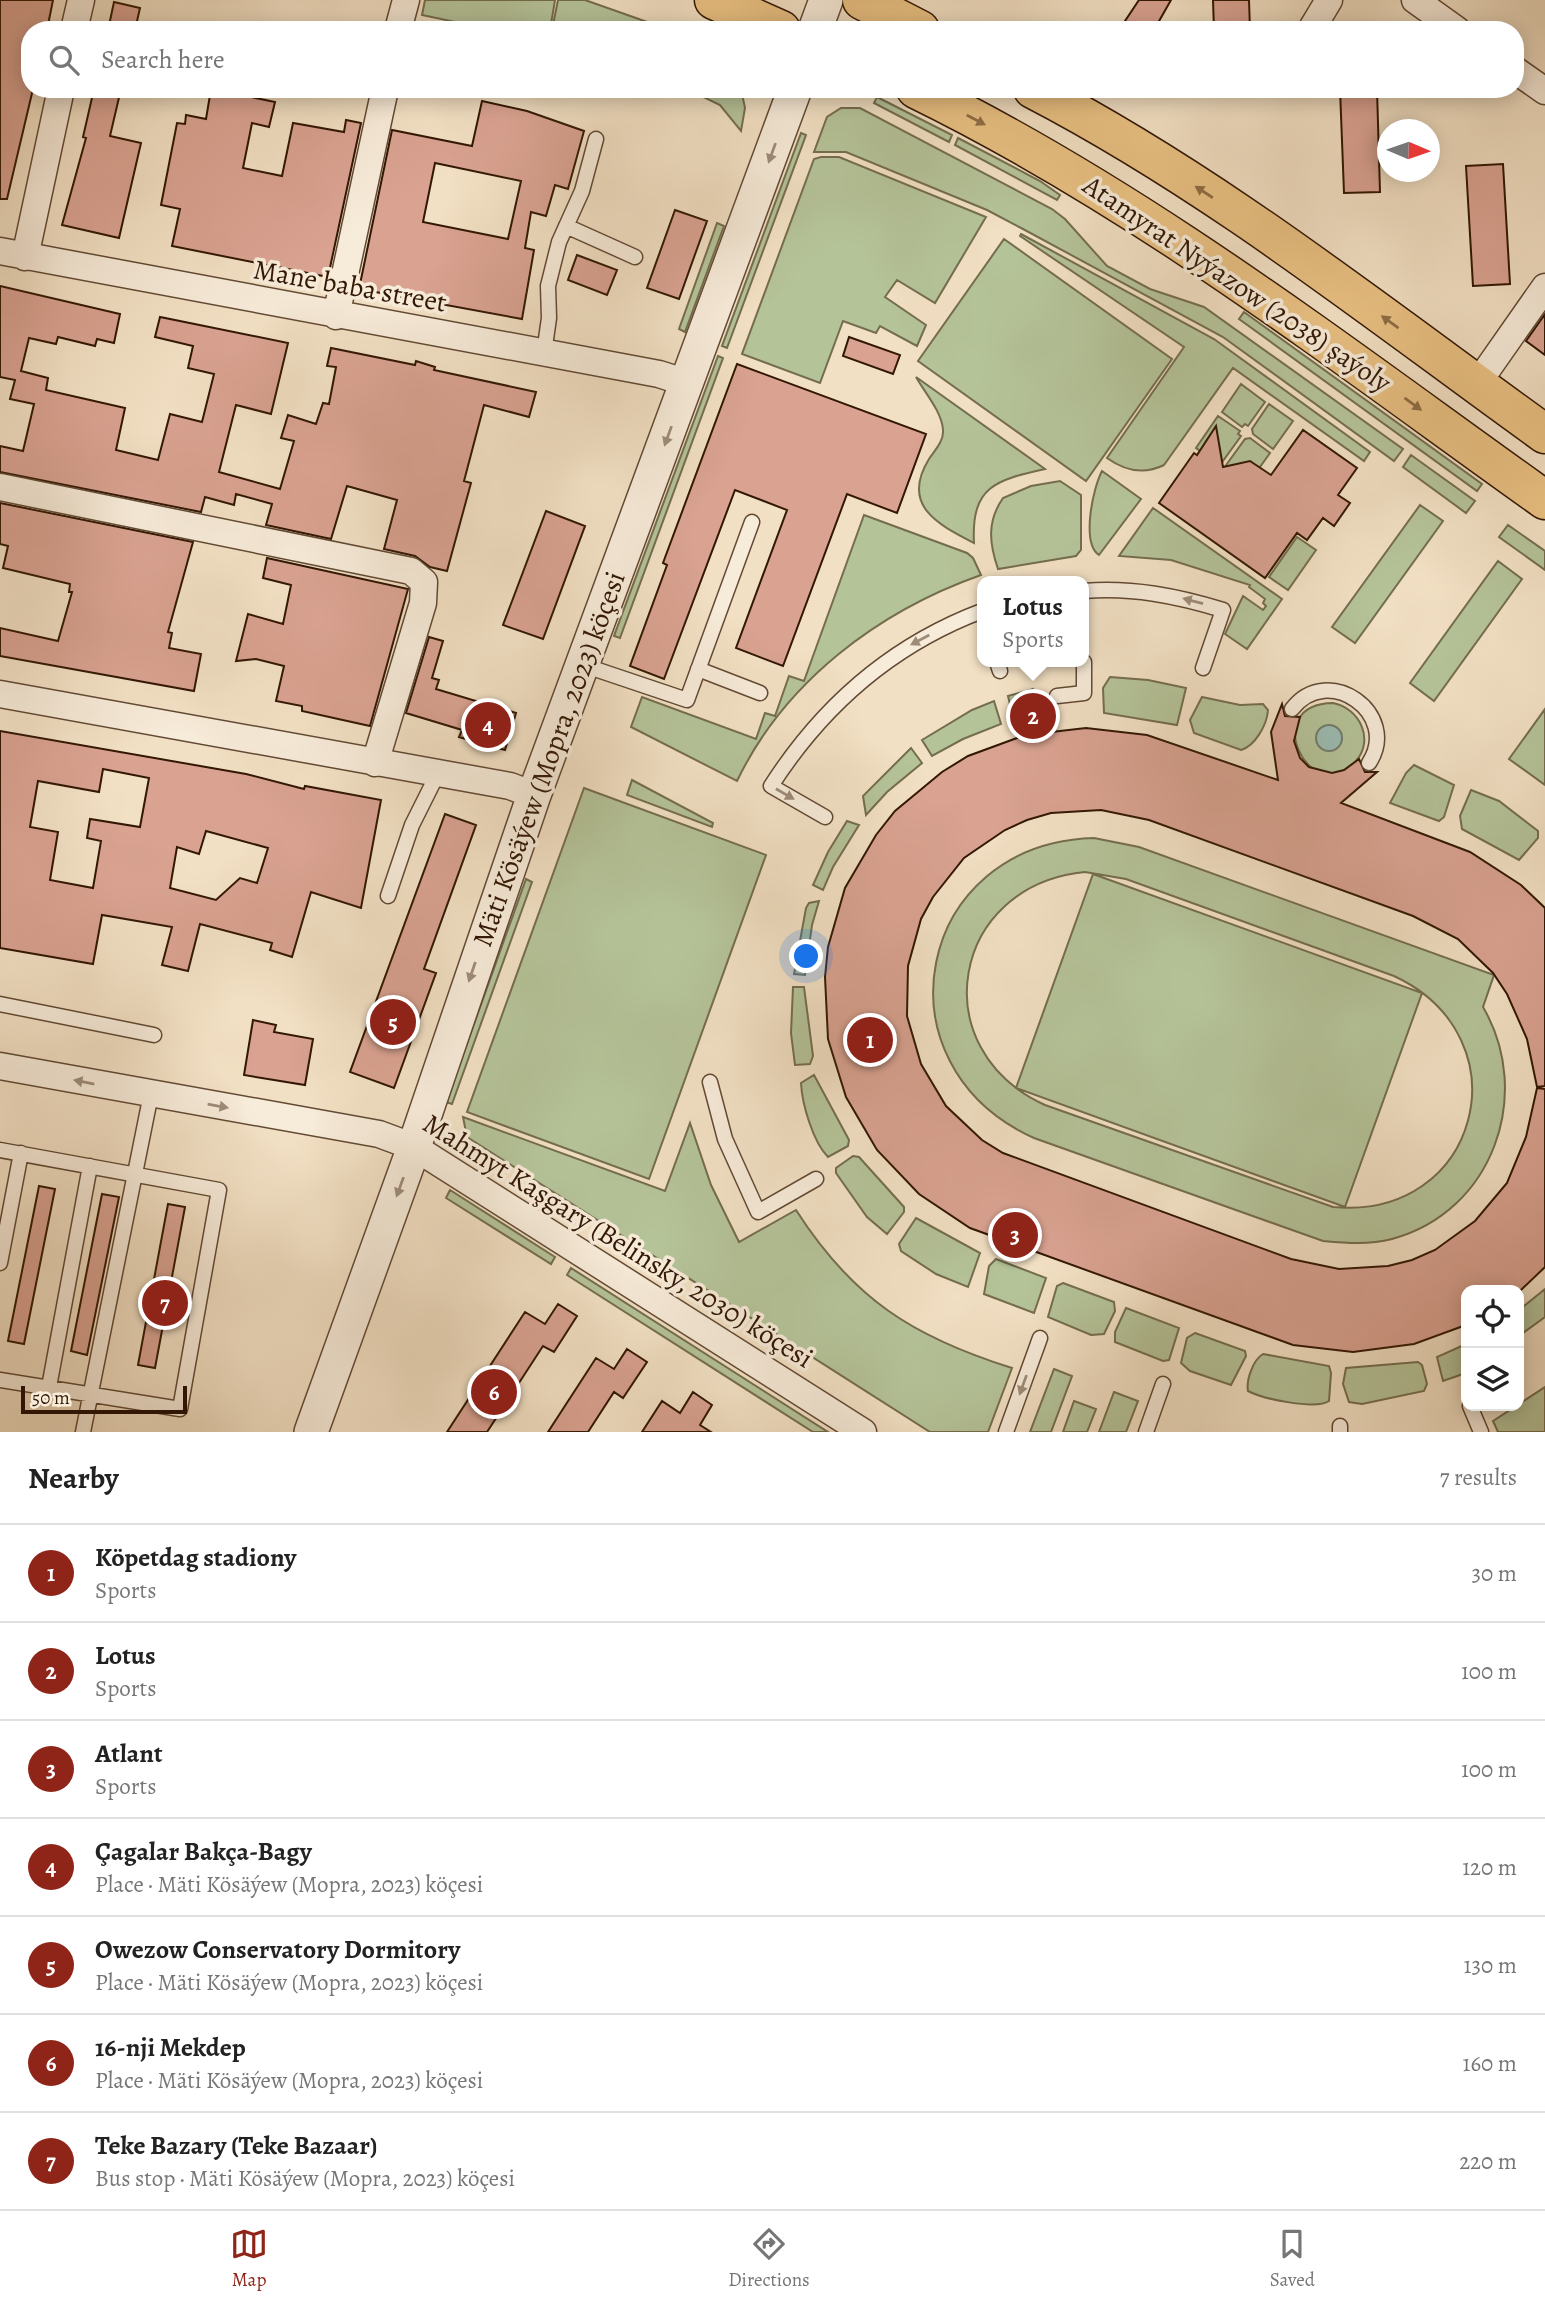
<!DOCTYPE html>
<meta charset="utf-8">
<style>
body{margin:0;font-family:Alegreya,serif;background:#f2f2f2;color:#222}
.controls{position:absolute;right:21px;bottom:21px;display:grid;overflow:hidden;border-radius:14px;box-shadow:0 4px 18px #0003}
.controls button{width:63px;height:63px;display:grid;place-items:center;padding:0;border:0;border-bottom:2px solid #e0e0e0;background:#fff;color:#222;font:35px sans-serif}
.compass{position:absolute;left:1377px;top:119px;width:63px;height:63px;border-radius:50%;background:#fff;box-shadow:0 4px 18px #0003;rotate:92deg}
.scale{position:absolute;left:21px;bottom:18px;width:166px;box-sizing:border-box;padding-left:7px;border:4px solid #321704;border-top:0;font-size:19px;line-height:24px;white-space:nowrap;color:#321704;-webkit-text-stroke:5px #f7ebd9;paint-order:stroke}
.you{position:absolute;left:807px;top:957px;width:24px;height:24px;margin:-18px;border:5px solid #fff;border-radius:50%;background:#1a73e8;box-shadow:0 0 0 10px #1a73e833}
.badge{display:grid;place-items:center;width:46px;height:46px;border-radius:50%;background:#8f2418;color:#fff;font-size:23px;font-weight:700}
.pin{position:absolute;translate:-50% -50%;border:4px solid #fff;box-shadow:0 2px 7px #0006}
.popup{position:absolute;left:977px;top:576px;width:112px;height:91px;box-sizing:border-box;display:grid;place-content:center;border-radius:14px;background:#fff;filter:drop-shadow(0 2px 5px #0005);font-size:23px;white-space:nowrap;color:#767676}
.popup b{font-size:26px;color:#222}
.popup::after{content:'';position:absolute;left:50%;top:100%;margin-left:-14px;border:14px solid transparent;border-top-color:#fff}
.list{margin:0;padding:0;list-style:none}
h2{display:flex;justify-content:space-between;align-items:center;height:91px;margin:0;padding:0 28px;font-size:30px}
h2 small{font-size:23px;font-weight:400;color:#767676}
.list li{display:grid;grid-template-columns:46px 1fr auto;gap:21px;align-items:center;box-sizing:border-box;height:98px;padding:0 28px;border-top:2px solid #e0e0e0}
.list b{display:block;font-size:26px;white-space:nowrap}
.list p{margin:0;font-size:23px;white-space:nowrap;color:#767676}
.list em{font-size:23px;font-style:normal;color:#767676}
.icon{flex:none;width:38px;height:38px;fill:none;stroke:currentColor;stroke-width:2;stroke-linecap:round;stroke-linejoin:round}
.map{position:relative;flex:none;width:1545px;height:1432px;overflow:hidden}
.search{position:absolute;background:#fff;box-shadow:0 4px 18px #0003;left:21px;right:21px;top:21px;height:77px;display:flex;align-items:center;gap:18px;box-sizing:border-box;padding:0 24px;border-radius:28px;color:#767676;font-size:26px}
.sheet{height:777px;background:#fff}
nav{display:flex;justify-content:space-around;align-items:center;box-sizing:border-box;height:98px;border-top:2px solid #e0e0e0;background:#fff;font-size:19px;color:#767676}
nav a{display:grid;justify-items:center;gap:4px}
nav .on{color:#8f2418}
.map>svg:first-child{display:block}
.green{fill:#b5c399;stroke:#746d4e;stroke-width:2;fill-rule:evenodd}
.water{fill:#9bbdb4;stroke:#717b6e;stroke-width:2}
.building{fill:#d9a291;stroke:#321704;stroke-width:2;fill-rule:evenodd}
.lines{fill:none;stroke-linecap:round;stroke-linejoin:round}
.service-casing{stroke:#624934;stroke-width:17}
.minor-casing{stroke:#624934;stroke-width:29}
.tertiary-casing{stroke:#624934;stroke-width:36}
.primary-casing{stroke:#321704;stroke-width:41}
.service{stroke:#f7ebd9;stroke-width:14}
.minor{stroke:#f7ebd9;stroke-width:26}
.tertiary{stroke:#f7ebd9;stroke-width:33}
.primary{stroke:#e9c082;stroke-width:38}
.oneway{fill:#8e6c43}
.oneway2{fill:#9e8c79}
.labels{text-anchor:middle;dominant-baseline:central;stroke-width:7;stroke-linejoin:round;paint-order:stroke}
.street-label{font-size:28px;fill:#321704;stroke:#f7ebd9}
</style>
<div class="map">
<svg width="1545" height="1432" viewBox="0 0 1545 1432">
<rect width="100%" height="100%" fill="#f2e0c4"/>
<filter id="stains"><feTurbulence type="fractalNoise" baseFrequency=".00286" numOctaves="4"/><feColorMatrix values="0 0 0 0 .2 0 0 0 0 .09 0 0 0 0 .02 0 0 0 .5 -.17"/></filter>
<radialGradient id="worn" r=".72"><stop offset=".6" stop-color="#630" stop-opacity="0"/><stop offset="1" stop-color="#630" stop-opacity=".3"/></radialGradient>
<path class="green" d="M425 0H555L550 30H493L422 15Z
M558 0H585L670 30H552Z
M687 89H741L745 108 741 131 720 105Z
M877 97 952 135 949 142 874 103Z
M841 108H860L1052 209 1065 219 1107 266 1150 289 1204 307 1403 449 1394 461 1223 337 1023 229 987 210 846 152H814L827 117Z
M801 133 806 135 727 348 722 346Z
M958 138 1040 181 1060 195 1057 200 955 145Z
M821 157H839L986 217 935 303 897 280 885 297 926 325 917 346 880 326 876 333 843 321 820 383 742 354 814 159Z
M717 223 724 226 685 332 679 329Z
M1021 234 1214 339 1370 452 1364 461 1233 368 1164 465C1144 475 1125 471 1107 458L1184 347 1020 236Z
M1004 239 1172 359 1086 481 918 361Z
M1244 312 1482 484 1477 491 1239 319Z
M718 356 723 358 620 638 614 636Z
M916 377 1045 469C996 480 971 486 974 543 939 525 900 506 929 459 935 450 944 441 943 430 942 412 925 393 916 377Z
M1241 384 1265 402 1248 426 1245 424 1242 427 1222 412Z
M1269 404 1293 421 1273 449 1253 434 1252 429Z
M1218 416 1240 431 1238 434 1241 436 1220 465 1196 448Z
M1250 438 1270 453 1247 485 1224 468 1245 439Z
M1411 455 1475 501 1466 513 1403 467Z
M1102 471 1141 499 1099 555C1081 543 1093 488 1102 471Z
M1060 481 1081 495V550L1076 556 998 569C989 543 987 521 1003 498L1031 486Z
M1420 505 1443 521 1355 643 1332 627Z
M1153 508 1282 599 1247 649 1225 634 1243 596 1263 610 1266 606 1263 603 1265 599 1249 587 1250 585 1171 560 1119 556Z
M864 515 967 553 973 558 981 575C879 611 785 681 737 781L631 727 642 697 756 739 765 713 775 716 789 676 804 681Z
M1508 525 1545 551V570L1499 537Z
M1297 537 1316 550 1288 590 1269 577Z
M1498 561 1522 579 1434 701 1410 683Z
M1110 677 1148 680 1186 688 1177 725 1104 713 1103 688Z
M1033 689 1038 716 1014 721 1008 696Z
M1202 697 1240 705 1263 704 1268 710C1267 725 1255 746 1241 750L1194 733 1190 720Z
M994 701 1001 724 963 739 932 756 922 740 972 710Z
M1333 703C1359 708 1375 739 1356 761 1310 811 1258 704 1333 703Z
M1545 709V785L1509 759Z
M911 748 922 763 887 792 866 815 863 796Z
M1414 765 1454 785 1444 817 1439 821 1390 803 1406 773Z
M632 780 713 823 712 827 627 795Z
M584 788 766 855 649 1179 467 1112Z
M1471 790 1499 801 1538 831V838L1519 860 1462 829 1460 816Z
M847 821 859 825 833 867 823 890 813 885 828 852Z
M1094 838 1139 847 1494 975 1483 1007C1534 1094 1493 1212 1392 1239 1369 1245 1346 1243 1323 1241L1034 1138C872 1065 915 843 1094 838ZM1085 872 1126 879 1394 976C1527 1038 1479 1221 1333 1207L1045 1105C922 1049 951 885 1085 872Z
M1093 874 1422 993 1345 1207 1016 1088Z
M526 879 532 882 452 1104 446 1102Z
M819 901 812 925 805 975 794 974 806 908 809 903Z
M793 987H804L813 1056 810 1064 795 1065 791 1033Z
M814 1075 849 1140 848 1146 828 1157C813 1142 802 1104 801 1083Z
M463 1117 665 1191 690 1123 711 1185 739 1242 796 1210C853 1299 913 1337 1012 1368L988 1432H930L467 1137Z
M853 1156 859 1157 904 1207V1212L887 1234 867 1217 836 1173V1168Z
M450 1190 555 1257 551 1264 446 1198Z
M916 1218 980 1253 968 1287 936 1274 901 1251 899 1244Z
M996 1259 1046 1278 1034 1313 984 1294 989 1266Z
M571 1268 828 1432H813L567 1275Z
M1063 1283 1114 1302 1115 1311 1104 1334 1091 1335 1048 1317 1057 1286Z
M1545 1289V1317L1523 1333 1519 1327V1310Z
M1126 1308 1179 1328 1169 1360 1163 1361 1115 1342V1332Z
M1195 1333 1245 1351 1246 1356 1231 1385 1190 1371 1181 1363 1187 1338Z
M1466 1344V1373L1443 1381 1437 1357Z
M1263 1354 1329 1366 1331 1373 1329 1401C1316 1410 1263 1399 1248 1391 1246 1380 1253 1360 1263 1354Z
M1418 1362 1422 1365 1427 1384 1424 1391 1362 1404 1349 1402 1343 1384 1346 1368Z
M1054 1369 1072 1376 1051 1432H1030Z
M1545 1387V1432H1498L1493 1421Z
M1114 1392 1138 1401 1126 1432H1099Z
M1074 1401 1096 1409 1087 1432H1063Z"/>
<path class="water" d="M1316 738a13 13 0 1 1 26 0a13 13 0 1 1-26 0Z"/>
<path class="building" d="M0 0H53L47 30H30V89H33L7 199H0Z
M1139 0H1171L1154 30H1119Z
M1213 0H1249L1250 30H1214Z
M114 2 140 8 135 30H108Z
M94 89H121L110 136 141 143 119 238 62 225 86 138 83 137Z
M211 89H233L232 93 275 102 269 127 252 123 243 168 282 176 293 123 344 132 346 120 361 123 328 277 172 246 180 209 161 205 177 123 185 124 186 115 206 119Z
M1340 89H1377L1380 192 1344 193Z
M482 101 527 111 584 131 568 189 555 185 546 216 531 212 525 248 534 250 522 319 359 289 392 130 472 146ZM435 163 521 181 508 239 423 222Z
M1503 164 1510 284 1473 286 1466 166Z
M675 210 707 221 679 299 647 288Z
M577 255 617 270 607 295 568 280Z
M0 286 120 314 114 343 97 339 95 346 58 337 56 344 29 338 21 371 48 378 46 390 125 408 116 450 158 460 170 414 202 422 214 374 188 368 193 346 155 337 160 317 288 343 271 414 236 405 219 472 280 489 294 441 281 438 288 415 316 424 323 403 329 404 336 367 327 366 331 348 415 365 416 361 435 367 434 370 536 392 529 417 484 405 464 481 471 483 447 571 430 567 415 556 384 549 397 500 347 486 331 539 266 525 272 504 236 494 234 505 205 497 201 512 0 472V446L23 451 34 404 10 399 15 380 0 377Z
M1545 314V355L1526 341Z
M849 337 900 355 893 374 843 356Z
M737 364 926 434 897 513 847 494 783 666 736 648 787 510 735 490 664 679 630 666 667 565 663 563Z
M1216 426 1223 467 1250 461 1271 475 1303 430 1357 468 1338 495 1350 503 1334 526 1323 518 1307 540 1297 533 1265 578 1159 503 1194 453 1197 455Z
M0 503 193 542 168 632 172 633 169 648 201 654 194 691 0 656V628L58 641 72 592H69L70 584 3 568 8 546 0 544Z
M546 511 585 526 543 639 503 625Z
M267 558 408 589 370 726 302 711V706L276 701 284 666 256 659 236 661 248 614 283 624 291 585 263 578Z
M429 637 443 641 432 678 439 680 436 689 516 713 505 750 459 737 462 730 406 713Z
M1282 704 1285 716 1300 717 1294 741 1300 758 1309 767 1332 773 1344 770 1359 759 1365 772H1377L1341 803 1470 852 1521 885 1545 908V1086L1537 1087 1527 1039 1507 994 1493 973 1458 939 1413 916 1149 820 1101 810 1051 813 1027 820 1005 830 964 858 933 897 921 919 908 966 907 1016 921 1064 946 1106 982 1140 1003 1153 1291 1259 1339 1269 1388 1266 1412 1260 1435 1250 1475 1221 1507 1183 1526 1137 1537 1088 1545 1089V1267L1521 1290H1466V1325L1414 1344 1353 1352 1293 1345 970 1228 919 1194 877 1150 846 1097 828 1039 825 977 828 947 845 888 876 835 895 811 942 772 968 756 1025 735 1086 728 1147 735 1278 780 1271 732Z
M0 731 246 774 304 789 305 786 381 800 361 908 311 892 292 957 270 950 272 943 200 924 188 971 162 965 172 927 102 915 93 964 0 948ZM103 769 149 778 140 827 90 819 87 838 101 841 93 888 50 880 58 832 30 827 38 781 99 792ZM206 831 268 848 257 883 240 878 216 900 170 888 177 847 199 854Z
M445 814 476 825 424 969 436 973 394 1088 350 1072Z
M253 1020 276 1025 274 1032 313 1039 305 1085 244 1075Z
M39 1186 55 1189 24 1344 8 1341Z
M102 1194 119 1197 87 1355 71 1351Z
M168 1204 185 1207 155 1368 138 1365Z
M558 1304 577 1316 554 1352 543 1346 487 1432H447L525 1312 545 1324Z
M627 1349 647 1362 623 1398 614 1392 588 1432H548L596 1358 614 1369Z
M693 1392 712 1405 700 1425 711 1432H642L662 1401 680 1413Z"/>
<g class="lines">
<g class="service-casing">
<path id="service" d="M566 226 635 257
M544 353 549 318 548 286 559 242 582 191 596 139
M1084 591C1132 587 1177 596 1223 610L1203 668
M997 662 1000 671
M583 665 687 700 752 522
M698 669 760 693
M1057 696 1084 693V662
M1292 709C1328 662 1401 714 1369 763
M825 817 771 786C823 705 892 645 982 611
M388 896 412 825 438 773
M0 1004 154 1035
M710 1082 725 1139 758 1212 816 1179
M0 1150 219 1190 180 1409 0 1380
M0 1263 21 1153
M49 1387 90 1166
M1470 1406 1481 1432
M1340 1426V1432
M83 1432 151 1094
M1006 1432 1040 1338
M1146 1432 1163 1384"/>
</g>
<g class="minor-casing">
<path id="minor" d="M1415 0 1457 30
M74 30 81 0
M398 30 406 0
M1311 30 1329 0
M1515 70 1545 91
M0 251 659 374 687 383
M25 257 61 89
M336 316 385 89
M1477 384 1545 287
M0 487 411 571 424 582 423 603 375 763
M0 694 510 786 534 795
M0 1066 379 1134 414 1147 863 1432"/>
</g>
<g class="tertiary-casing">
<path id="tertiary" d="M815 30 826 0
M311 1432 414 1147 534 795 795 89"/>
</g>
<g class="primary-casing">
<path id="primary" d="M714 0 781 30
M862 0 920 30
M916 89C1143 200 1340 354 1545 500
M1033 89C1216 184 1378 314 1545 434"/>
</g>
<use href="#service" class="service"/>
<use href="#minor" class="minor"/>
<use href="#tertiary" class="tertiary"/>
<use href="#primary" class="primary"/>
</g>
<defs><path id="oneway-solid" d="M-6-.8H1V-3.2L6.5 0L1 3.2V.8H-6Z" transform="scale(1.75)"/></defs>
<g class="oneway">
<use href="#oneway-solid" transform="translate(976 120) rotate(28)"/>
<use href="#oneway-solid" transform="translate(1204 192) rotate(-147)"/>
<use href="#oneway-solid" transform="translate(1390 322) rotate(-144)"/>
<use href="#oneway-solid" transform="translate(1413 404) rotate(36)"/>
</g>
<g class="oneway2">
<use href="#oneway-solid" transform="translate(772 153) rotate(110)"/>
<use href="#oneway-solid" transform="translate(668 436) rotate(110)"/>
<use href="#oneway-solid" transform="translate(1193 601) rotate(-165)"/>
<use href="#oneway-solid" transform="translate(920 640) rotate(152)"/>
<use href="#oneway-solid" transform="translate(785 794) rotate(30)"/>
<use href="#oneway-solid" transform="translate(472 972) rotate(109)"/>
<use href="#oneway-solid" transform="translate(84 1082) rotate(-169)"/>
<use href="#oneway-solid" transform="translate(218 1106) rotate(10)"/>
<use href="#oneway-solid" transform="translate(400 1187) rotate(110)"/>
<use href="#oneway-solid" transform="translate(1023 1385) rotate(110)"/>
</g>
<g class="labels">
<g class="street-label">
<text transform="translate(1237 284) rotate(34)">Atamyrat Nyýazow (2038) şaýoly</text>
<text transform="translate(350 286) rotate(10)">Mane baba street</text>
<text transform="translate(549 759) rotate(-70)">Mäti Kösäýew (Mopra, 2023) köçesi</text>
<text transform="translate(618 1241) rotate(32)">Mahmyt Kaşgary (Belinsky, 2030) köçesi</text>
</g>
</g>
<rect width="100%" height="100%" filter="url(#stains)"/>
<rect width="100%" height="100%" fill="url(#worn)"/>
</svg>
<div class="controls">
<button><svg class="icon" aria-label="locate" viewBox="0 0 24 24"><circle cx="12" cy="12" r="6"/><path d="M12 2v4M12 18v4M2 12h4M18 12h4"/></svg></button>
<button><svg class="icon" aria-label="layers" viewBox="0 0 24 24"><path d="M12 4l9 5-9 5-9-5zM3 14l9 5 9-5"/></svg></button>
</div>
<svg class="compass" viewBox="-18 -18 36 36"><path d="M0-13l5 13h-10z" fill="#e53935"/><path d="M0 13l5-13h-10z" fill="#767676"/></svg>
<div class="scale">50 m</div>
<div class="you"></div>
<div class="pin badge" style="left:870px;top:1040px">1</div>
<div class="pin badge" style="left:1033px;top:716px">2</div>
<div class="popup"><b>Lotus</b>Sports</div>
<div class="pin badge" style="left:1015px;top:1235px">3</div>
<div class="pin badge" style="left:488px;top:725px">4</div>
<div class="pin badge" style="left:393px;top:1022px">5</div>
<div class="pin badge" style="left:494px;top:1392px">6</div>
<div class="pin badge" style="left:165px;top:1303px">7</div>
<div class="search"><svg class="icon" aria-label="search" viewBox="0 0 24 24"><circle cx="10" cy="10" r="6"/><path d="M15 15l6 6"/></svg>Search here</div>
</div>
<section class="sheet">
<h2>Nearby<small>7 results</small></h2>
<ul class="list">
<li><span class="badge">1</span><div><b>Köpetdag stadiony</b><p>Sports</p></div><em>30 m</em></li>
<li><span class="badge">2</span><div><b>Lotus</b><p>Sports</p></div><em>100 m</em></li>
<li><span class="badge">3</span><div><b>Atlant</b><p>Sports</p></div><em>100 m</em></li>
<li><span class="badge">4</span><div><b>Çagalar Bakça-Bagy</b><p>Place · Mäti Kösäýew (Mopra, 2023) köçesi</p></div><em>120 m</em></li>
<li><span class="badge">5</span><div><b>Owezow Conservatory Dormitory</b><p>Place · Mäti Kösäýew (Mopra, 2023) köçesi</p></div><em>130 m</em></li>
<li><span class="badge">6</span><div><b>16-nji Mekdep</b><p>Place · Mäti Kösäýew (Mopra, 2023) köçesi</p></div><em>160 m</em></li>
<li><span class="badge">7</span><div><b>Teke Bazary (Teke Bazaar)</b><p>Bus stop · Mäti Kösäýew (Mopra, 2023) köçesi</p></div><em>220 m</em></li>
</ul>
</section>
<nav>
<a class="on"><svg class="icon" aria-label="map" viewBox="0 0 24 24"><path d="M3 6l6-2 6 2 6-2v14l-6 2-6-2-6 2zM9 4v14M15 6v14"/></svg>Map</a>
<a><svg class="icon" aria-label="directions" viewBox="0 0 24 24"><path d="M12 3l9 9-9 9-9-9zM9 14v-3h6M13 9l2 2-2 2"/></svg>Directions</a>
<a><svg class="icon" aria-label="saved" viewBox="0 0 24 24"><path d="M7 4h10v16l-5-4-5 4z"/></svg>Saved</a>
</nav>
